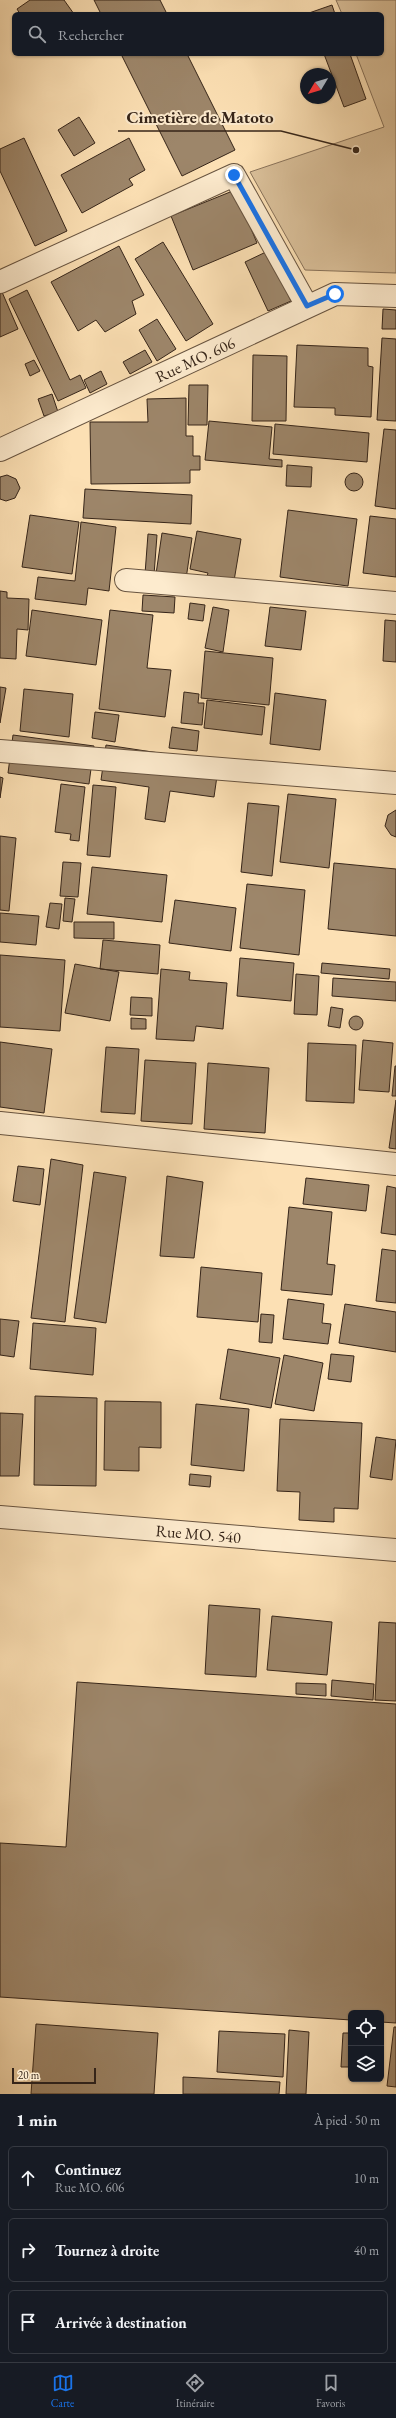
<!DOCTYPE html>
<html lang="fr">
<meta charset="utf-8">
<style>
body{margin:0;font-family:"EB Garamond",serif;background:#242831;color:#f1f3f6}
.controls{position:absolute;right:12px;bottom:12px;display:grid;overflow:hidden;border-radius:6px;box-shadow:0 1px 3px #0004}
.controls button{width:36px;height:36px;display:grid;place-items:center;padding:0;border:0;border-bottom:1px solid #363941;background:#171b24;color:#f1f3f6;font:20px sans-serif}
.compass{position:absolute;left:300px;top:68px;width:36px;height:36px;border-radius:50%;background:#171b24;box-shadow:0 1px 3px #0004;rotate:232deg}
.scale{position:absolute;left:12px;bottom:10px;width:84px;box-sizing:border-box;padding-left:4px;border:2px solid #362519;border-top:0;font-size:11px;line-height:14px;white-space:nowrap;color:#362519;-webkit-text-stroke:3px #fdebce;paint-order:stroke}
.stop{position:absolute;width:12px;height:12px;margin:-9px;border:3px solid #1a73e8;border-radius:50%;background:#fff}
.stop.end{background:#1a73e8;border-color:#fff;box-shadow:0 1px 4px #0008}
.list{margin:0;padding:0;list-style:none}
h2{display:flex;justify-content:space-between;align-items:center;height:52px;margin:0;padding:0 16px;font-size:17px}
h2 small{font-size:13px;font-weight:400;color:#9ea1a6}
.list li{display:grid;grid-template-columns:26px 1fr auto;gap:12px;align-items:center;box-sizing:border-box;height:64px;margin:0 8px 8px;padding:0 8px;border:1px solid #363941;border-radius:6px}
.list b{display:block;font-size:15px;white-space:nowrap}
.list p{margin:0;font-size:13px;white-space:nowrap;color:#9ea1a6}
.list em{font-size:13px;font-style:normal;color:#9ea1a6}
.icon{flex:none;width:22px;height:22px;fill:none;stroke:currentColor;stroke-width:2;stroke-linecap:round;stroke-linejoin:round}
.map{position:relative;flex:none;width:396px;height:2094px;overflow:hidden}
.search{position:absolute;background:#171b24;box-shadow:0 1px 3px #0004;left:12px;right:12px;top:12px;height:44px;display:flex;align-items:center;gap:10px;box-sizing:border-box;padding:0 14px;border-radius:6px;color:#9ea1a6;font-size:15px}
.sheet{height:268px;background:#171b24}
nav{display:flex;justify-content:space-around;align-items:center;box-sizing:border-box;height:56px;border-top:1px solid #363941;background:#171b24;font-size:11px;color:#9ea1a6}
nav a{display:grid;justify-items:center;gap:2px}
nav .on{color:#1a73e8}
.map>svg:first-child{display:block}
.green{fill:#dac09a;stroke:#88725a}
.building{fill:#9d866a;stroke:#362519}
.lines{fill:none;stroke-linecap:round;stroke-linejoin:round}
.street-casing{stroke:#685440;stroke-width:24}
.street{stroke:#fdebce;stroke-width:22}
.route{stroke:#1a73e8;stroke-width:5}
.labels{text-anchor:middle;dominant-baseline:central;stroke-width:4;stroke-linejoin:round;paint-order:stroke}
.street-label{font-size:16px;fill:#362519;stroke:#fdebce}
.leader{fill:none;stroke:#362519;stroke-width:1.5}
.callout-dot{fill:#362519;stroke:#fdebce;stroke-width:1.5}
.callout-label{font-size:17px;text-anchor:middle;font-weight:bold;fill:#362519;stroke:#fdebce;stroke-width:4;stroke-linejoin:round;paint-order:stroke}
</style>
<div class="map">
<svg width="396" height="2094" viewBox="0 0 396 2094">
<rect width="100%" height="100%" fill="#fce0b4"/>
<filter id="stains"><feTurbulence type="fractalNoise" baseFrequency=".005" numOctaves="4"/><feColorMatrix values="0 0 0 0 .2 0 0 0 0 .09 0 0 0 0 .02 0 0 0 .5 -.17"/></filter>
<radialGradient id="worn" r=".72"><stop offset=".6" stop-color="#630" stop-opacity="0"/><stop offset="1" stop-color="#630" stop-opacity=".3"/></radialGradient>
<path class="green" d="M336 0H396V273L305 270 250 172 384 127 356 54H382V14H342Z"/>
<path class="building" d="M30 0H64L74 14H20L17 9Z
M94 0H160L167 14H101Z
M332 5 335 14H310L309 13Z
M121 54H187L235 150 182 176Z
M324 54H350L366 99 344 107Z
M79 117 95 143 74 156 58 130Z
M24 138 67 231 35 246 0 171V149Z
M129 138 145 170 129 179 133 185 82 213 61 175Z
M235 190 257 243 193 270 171 216Z
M163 242 213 324 186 341 135 259Z
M119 246 144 295 132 301 136 314 105 332 96 320 78 331 51 282Z
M268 251 291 301 268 311 245 262Z
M27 290 70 380 80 375 86 388 58 401 9 299Z
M2 292 18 329 0 337V293Z
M383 309 396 310V329H382Z
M157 319 176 349 157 361 139 330Z
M382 338 396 339V421L377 420Z
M297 345 368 348V366L373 367 371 417 335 415V408L294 407Z
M145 350 152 362 130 374 123 362Z
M253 355 287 356 286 421H252Z
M34 360 40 371 30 376 25 364Z
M101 371 107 384 90 393 84 380Z
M189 385H208L207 425H188Z
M52 394 58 412 44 416 38 399Z
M186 398V436H193V456H200V470H190V483L91 484 90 422H148L147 399Z
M209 421 272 427 269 459 282 460V467L205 460Z
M275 424 369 433 367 462 273 454Z
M384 429 396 430V509L375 506Z
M287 465 312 467 311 487 286 486Z
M345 482a9 9 0 1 1 18 0a9 9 0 1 1-18 0Z
M7 475 16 479 20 488 15 498 6 501 0 499V477Z
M85 489 192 495 191 524 83 518Z
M288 510 357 519 348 586 280 577Z
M30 515 79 522 72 574 22 567Z
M370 516 396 519V577L363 573Z
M81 522 116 527 109 591 88 588 86 605 35 599 38 577 75 581Z
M197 531 241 539 234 581 207 576 208 573 190 569Z
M162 533 192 538 186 579 156 574Z
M148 534 157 535 154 575 145 574Z
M0 591 7 592V598L29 599 28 630 17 629 16 659 0 658Z
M143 595 175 597 174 613 142 611Z
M190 603 205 605 203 621 188 619Z
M213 607 229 610 223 652 205 648Z
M270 607 306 611 301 650 265 646Z
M32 610 102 620 96 665 26 656Z
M110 610 153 615 147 668 171 670 165 717 99 709Z
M385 620 396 621V662L383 661Z
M205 651 273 658 269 705 201 698Z
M0 687 6 688 0 723Z
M24 689 73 694 69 737 20 731Z
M184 692 199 694 198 703H204L202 725 181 723Z
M275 693 326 700 320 750 270 744Z
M207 700 265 707 262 735 204 728Z
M95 712 119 715 115 742 92 738Z
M172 727 199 731 197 751 169 748Z
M13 735 94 746 89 784 8 773Z
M106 745 219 762 214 797 170 791 165 822 145 819 149 787 101 780Z
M0 777 3 778 0 798Z
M61 784 85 787 79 841 70 840 71 834 55 832Z
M93 785 116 787 110 857 87 855Z
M288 794 336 799 329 868 280 862Z
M248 803 279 806 272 876 241 872Z
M396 810V837L391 835 385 826 388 815Z
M0 836 16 838 9 911 0 910Z
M63 862 81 863 78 897 60 896Z
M334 863 396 869V936L328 929Z
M92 867 167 875 162 922 87 914Z
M247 884 305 890 299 955 240 948Z
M65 898 75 899 72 922 63 921Z
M175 900 236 908 231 951 169 943Z
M50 903 62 904 59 929 46 927Z
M0 913 39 916 36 945 0 942Z
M74 922H114V939L74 938Z
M103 940 160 945 158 974 100 969Z
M0 955 65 960 60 1031 0 1027Z
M240 958 294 963 291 1001 237 996Z
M322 963 390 969 389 979 321 973Z
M75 964 119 972 110 1021 65 1013Z
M161 969 190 972 189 980 227 983 223 1029 196 1026 194 1041 156 1039Z
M296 974 319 976 317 1015 294 1014Z
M333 978 396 982V1001L332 996Z
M131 997 152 998V1016L130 1015Z
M331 1007 343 1009 340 1028 328 1026Z
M349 1023a7 7 0 1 1 14 0a7 7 0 1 1-14 0Z
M131 1018 146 1019V1029H131Z
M363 1040 393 1043 389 1092 359 1090Z
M0 1042 52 1049 44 1113 0 1107Z
M308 1043 356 1045 354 1103 306 1101Z
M106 1047 139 1049 135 1114 101 1112Z
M145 1060 196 1063 192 1124 141 1121Z
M208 1063 269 1068 265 1133 204 1129Z
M395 1066H396V1096H392Z
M396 1100V1149L389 1148Z
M51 1159 83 1165 65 1322 31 1318Z
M18 1166 44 1169 40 1205 13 1201Z
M94 1172 126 1177 106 1323 74 1318Z
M167 1176 203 1182 194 1258 160 1256Z
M306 1178 369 1185 366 1211 303 1204Z
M387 1186 396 1188V1235L381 1233Z
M289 1207 332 1212 327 1264 335 1265 332 1295 281 1290Z
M382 1249 396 1251V1303L376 1301Z
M201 1267 262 1273 258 1322 197 1317Z
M288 1299 324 1304 322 1323 331 1324 328 1344 283 1339Z
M345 1304 396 1312V1352L339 1343Z
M261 1314 274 1315 272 1343 259 1342Z
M0 1319 19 1321 14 1357 0 1355Z
M33 1323 96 1328 93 1375 30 1369Z
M228 1349 280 1358 271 1408 220 1399Z
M331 1354 354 1356 351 1382 328 1379Z
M284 1355 323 1363 314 1411 275 1404Z
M35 1396 97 1398 96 1486 34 1485Z
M105 1401 161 1402V1448L139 1447V1471L104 1470Z
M196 1404 249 1409 244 1471 191 1465Z
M0 1413 23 1414 19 1476H0Z
M280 1419 362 1423 358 1509 334 1508V1522L299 1520 300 1492 277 1491Z
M376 1437 396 1440 392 1480 370 1477Z
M190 1474 211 1476 210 1487 189 1485Z
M209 1605 260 1609 256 1677 205 1674Z
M272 1616 332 1622 327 1675 267 1670Z
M379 1622 396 1623V1701L375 1700Z
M332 1680 374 1684 373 1700 331 1696Z
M77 1682 396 1704V2023L381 2022V2013H351V2020L0 1997V1843L66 1847Z
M296 1683 326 1684V1696L296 1694Z
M36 2024 158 2033 154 2094H31Z
M394 2027H396V2087L387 2086Z
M289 2030 309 2032 306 2094H286Z
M219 2031 285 2034 283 2077 217 2072Z
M343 2033H351V2067H341Z
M183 2077 280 2082 279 2094H183Z"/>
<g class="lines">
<g class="street-casing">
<g id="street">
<path d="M0 282 234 175 307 306"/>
<path id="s1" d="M0 450 335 294 396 296"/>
<path d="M126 580 396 603"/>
<path d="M0 751 396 783"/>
<path d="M0 1123 396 1164"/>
<path id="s2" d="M0 1517 396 1550"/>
</g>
</g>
<use href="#street" class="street"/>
</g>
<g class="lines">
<path class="route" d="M234 175 307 306 335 294"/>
</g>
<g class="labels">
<g class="street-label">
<text stroke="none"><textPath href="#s1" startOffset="215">Rue MO. 606</textPath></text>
<text stroke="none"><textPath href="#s2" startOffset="199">Rue MO. 540</textPath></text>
</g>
</g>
<path class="leader" d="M356 150L281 131H118"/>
<circle class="callout-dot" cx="356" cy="150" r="4"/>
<g class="callout-label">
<text x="200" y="123">Cimetière de Matoto</text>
</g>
<rect width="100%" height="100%" filter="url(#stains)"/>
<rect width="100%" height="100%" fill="url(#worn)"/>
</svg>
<div class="controls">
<button><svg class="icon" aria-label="locate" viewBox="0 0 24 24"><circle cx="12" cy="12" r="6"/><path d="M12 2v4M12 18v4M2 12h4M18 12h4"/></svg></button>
<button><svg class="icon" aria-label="layers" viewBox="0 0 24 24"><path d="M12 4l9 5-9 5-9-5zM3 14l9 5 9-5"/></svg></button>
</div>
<svg class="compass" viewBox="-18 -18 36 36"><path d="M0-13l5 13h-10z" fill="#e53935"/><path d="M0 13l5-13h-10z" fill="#9ea1a6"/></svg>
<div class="scale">20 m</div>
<div class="stop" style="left:335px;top:294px"></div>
<div class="stop end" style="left:234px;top:175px"></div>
<div class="search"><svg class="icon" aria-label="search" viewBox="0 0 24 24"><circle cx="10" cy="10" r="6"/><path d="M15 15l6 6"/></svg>Rechercher</div>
</div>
<section class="sheet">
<h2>1 min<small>À pied · 50 m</small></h2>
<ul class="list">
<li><svg class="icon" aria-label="ahead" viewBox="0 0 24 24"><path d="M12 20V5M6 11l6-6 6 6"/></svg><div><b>Continuez</b><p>Rue MO. 606</p></div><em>10 m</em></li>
<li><svg class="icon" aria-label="right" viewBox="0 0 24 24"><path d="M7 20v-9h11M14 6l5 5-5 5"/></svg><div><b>Tournez à droite</b></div><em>40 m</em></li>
<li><svg class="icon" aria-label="arrive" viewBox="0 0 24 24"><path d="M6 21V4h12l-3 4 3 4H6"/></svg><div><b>Arrivée à destination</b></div></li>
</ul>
</section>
<nav>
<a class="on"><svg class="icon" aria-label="map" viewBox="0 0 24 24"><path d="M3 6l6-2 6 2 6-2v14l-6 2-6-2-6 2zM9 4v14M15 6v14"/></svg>Carte</a>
<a><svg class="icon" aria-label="directions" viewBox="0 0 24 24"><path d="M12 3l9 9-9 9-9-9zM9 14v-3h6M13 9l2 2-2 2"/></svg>Itinéraire</a>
<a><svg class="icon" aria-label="saved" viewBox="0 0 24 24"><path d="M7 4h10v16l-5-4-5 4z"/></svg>Favoris</a>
</nav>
